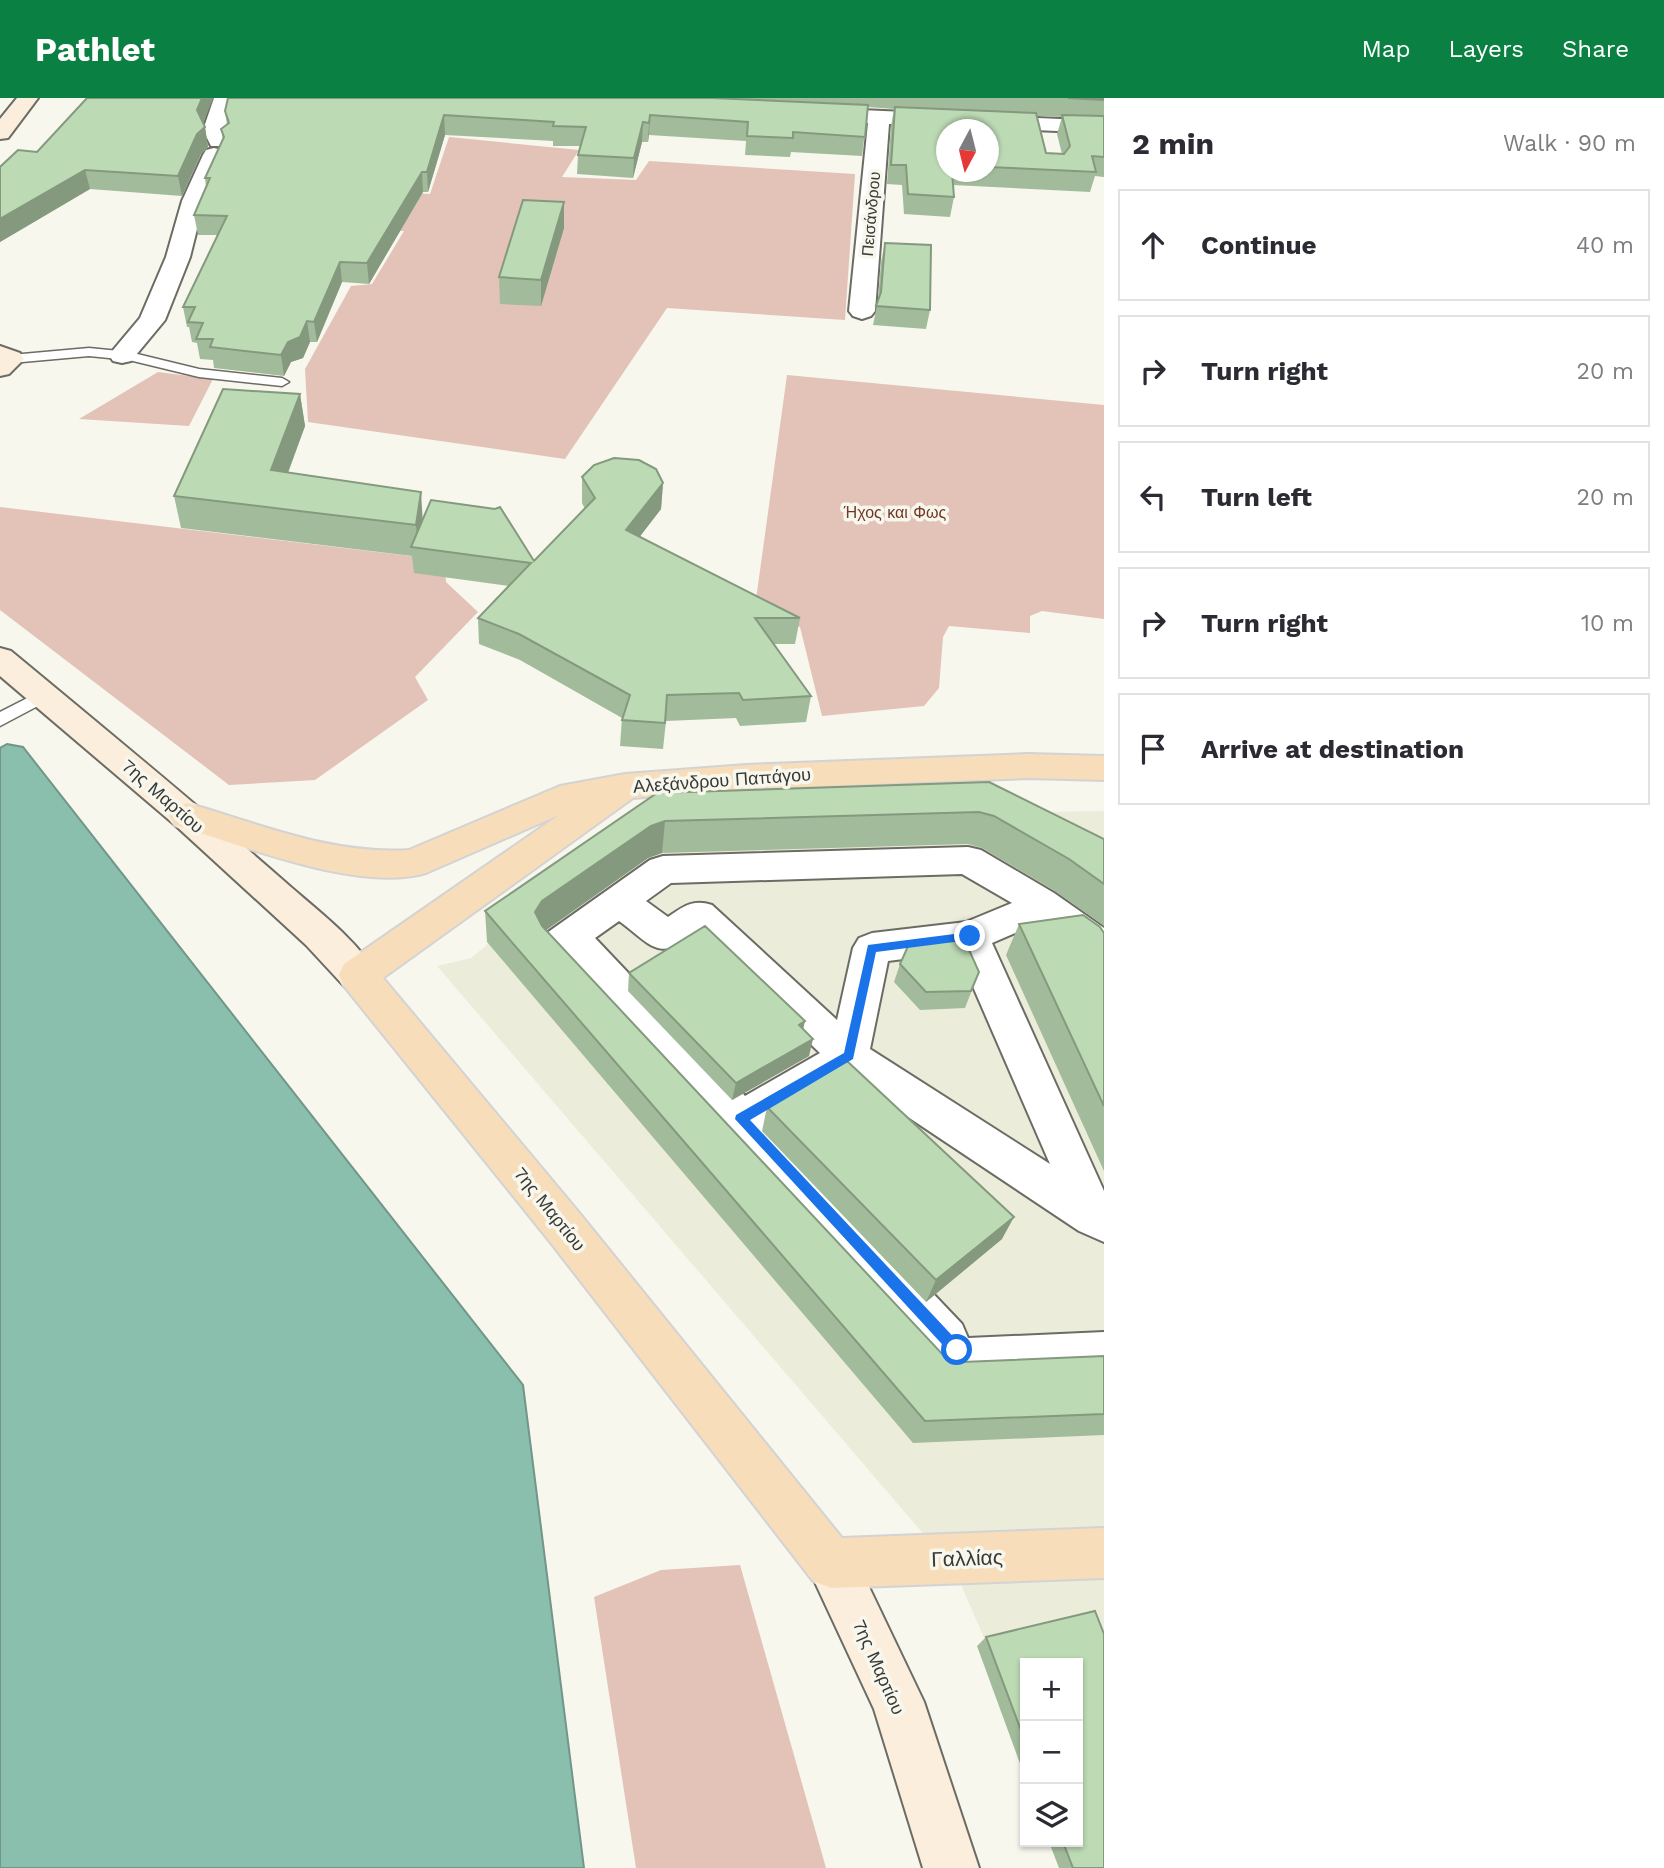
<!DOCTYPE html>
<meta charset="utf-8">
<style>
body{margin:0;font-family:"Work Sans",sans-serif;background:#f7f7f7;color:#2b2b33}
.controls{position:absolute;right:21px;bottom:21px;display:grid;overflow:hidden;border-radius:0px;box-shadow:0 2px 5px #0004}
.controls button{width:63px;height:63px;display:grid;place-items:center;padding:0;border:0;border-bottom:2px solid #e1e1e2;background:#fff;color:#2b2b33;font:35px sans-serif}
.compass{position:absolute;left:936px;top:21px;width:63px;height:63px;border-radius:50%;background:#fff;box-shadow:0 2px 5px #0004;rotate:187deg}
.stop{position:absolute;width:21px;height:21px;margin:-16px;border:5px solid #1a73e8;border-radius:50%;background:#fff}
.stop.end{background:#1a73e8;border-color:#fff;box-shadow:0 2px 7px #0008}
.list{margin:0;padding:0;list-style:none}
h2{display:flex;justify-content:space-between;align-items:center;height:91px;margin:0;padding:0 28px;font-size:30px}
h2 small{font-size:23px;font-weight:400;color:#7c7c81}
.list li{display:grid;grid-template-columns:46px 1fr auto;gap:21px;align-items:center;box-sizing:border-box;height:112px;margin:0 14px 14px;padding:0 14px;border:2px solid #e1e1e2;border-radius:0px}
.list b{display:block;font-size:26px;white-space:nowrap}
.list em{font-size:23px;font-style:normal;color:#7c7c81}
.icon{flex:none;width:38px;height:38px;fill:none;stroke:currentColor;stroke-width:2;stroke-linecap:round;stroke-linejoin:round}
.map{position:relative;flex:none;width:1104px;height:1770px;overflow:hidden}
header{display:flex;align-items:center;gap:42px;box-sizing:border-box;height:98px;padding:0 35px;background:#0b8043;color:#fff}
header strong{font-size:33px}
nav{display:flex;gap:38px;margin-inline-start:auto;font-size:24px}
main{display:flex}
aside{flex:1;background:#fff}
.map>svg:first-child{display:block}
.built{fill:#ececdb}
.green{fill:#e3c2b7}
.water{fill:#8abead;stroke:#729689;stroke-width:2}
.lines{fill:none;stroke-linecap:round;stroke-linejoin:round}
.lane-casing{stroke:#6c6c64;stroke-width:3}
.street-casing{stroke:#6c6c64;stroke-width:4}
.secondary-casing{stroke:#6c6c64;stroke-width:4}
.primary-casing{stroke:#d3d3d3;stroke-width:4}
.lane{fill:#fff;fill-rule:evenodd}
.street{fill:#fff;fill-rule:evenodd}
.secondary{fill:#fceedd;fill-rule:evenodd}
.primary{fill:#f8ddbb;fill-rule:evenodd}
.wall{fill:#a2bb9b;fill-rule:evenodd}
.shaded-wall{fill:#84997e}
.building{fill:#bcdab4;stroke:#84997e;stroke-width:2}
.route{fill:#1a73e8}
.labels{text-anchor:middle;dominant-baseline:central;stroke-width:7;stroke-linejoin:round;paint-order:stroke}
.far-street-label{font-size:16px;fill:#393936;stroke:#f7f7ee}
.far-park-label{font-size:16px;fill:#733822;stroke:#f7f7ee}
.street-label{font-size:18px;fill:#393936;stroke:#f7f7ee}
.near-street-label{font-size:21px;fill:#393936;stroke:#f7f7ee}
</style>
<header>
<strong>Pathlet</strong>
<nav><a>Map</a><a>Layers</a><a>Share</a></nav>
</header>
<main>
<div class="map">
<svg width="1104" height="1770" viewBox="0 0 1104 1770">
<rect width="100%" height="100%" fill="#f7f7ee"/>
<path class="built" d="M1104 713V1770L1078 1744V1565H1025V1634L955 1473 437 868 471 860 640 720Z"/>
<path class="green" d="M449 39 579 52 562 79 636 82 649 63 855 76 845 222 667 210 565 361 308 324 305 271 351 188 372 186 404 133 365 132 351 91 430 96Z
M158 274 213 281 189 328 79 321Z
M787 277 1104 307V521L1042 513 1030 518V535L949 528 943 539 939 590 924 608 822 618 800 529 754 516Z
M0 409 444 462 446 484 478 514 415 579 428 602 315 682 229 687 0 512Z
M740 1467 826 1770H636L594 1499 661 1472Z"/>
<path class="water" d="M7 646 23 649 523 1287 584 1770H0V650Z"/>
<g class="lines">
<g class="lane-casing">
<path id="lane" d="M89 250 129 254 199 271 282 280 289 284 282 288 199 279 129 262 89 258 11 265 4 261 11 257Z
M45 591 51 593 54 597 51 601 0 628V614Z"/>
</g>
<g class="street-casing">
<path id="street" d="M214 0H234L225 32 230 43 227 48H211L203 32Z
M816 10 1104 23V35L889 26 875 213 871 218 862 221 853 218 849 213 868 25 809 20 805 16 809 12Z
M214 50 222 52 225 57 204 103 190 159 165 222 131 263 122 265 113 263 109 257 140 220 166 159 182 103 203 57 206 52Z
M968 749 981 752 1054 795 1104 830V869L1091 865 1087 858 1041 824 992 845 1104 1093V1144L1079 1133 848 979 771 1025 962 1226 968 1240 1104 1234V1278L948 1285C924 1275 905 1254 894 1230L898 1221 735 1044 729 1046 714 1041 708 1028 713 1019 600 895C575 904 548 867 538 847L544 837 650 762 663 758ZM962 776 1012 805 966 824 872 835 859 840 853 850 837 922 712 807C693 801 684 808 668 819L646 803 671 785ZM619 823C652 847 657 864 697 837L820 955 745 998 595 840ZM958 854 1050 1066 870 951 888 863Z"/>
</g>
<g class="secondary-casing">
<path id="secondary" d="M17 0H38L8 40 0 41V21Z
M0 248 20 255 24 261 9 276 0 278Z
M0 550 11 553C103 629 195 705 284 783 313 809 359 843 377 877L372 888 358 892 344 888 306 847 175 727 0 578Z
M831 1440 849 1447 924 1604 979 1770H923L874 1611 806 1465 813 1447Z"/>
</g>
<g class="primary-casing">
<path id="primary" d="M1028 656 1104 658V682L1028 680 746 691 633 700 383 880 581 1117 842 1440 1104 1430V1480L831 1490 813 1483 551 1145 344 888 339 877 344 866 559 717 426 775C359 795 242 747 175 727L169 718 175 709 187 705C259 726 333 757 409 752L560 688 625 676 746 667Z"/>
</g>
<use href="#lane" class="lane"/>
<use href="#street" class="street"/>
<use href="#secondary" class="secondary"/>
<use href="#primary" class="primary"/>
</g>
<path class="wall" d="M213 0 203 25 205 29 208 49 201 56 182 98 90 91 0 144V69Z
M228 0H1104V79L1095 78 1090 94 953 87 954 99 950 119 904 116 902 87 887 86 891 28 894 11 868 9 862 58 791 54 790 59 745 57 746 43 649 37 648 44H642L633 80 577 76 578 57 580 48H553V43L445 37 428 94H423L369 186 342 184 317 244H310L303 260 291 264 284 278 214 270 213 262 200 261 197 245 192 244 189 229H187L183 209 217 137H198L194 117 206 89 205 80 223 42 221 31 227 27 225 13ZM1036 18 1062 19 1057 36 1062 56 1046 55ZM947 32H989V74H947Z
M564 130 541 208 500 206 499 179Z
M885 145 930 212 926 231 873 227 878 202 881 164Z
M300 296 305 328 288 375 423 421 534 463 585 411 582 405V379L663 385 661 411 640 438 800 520 795 546H774L811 598 806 624 740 628 736 620 666 623 663 651 620 648 622 620 520 562 479 546 478 520 509 488 414 475 412 458 181 430 174 398Z
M989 684 1104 741V828L1055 793 982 750 968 746 662 755 648 760 546 832 944 1258 962 1264 1104 1258V1337L913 1345 487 844 485 813 657 695Z
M1019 826 1104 835V1073L1006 857Z
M900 866 979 874 965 910 920 912 894 884Z
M629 875 803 931 809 958 732 1002 628 893Z
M767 1009 1002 1141 926 1204 762 1033Z
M1095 1513 1104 1536V1770H1059L1049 1744H1078V1565H1025V1679L977 1548 986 1539Z"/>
<path class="shaded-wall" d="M202 0H213L201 31 197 12Z
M444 17 445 37 428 94 427 74Z
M650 17 649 37 648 44 649 25Z
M643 24 642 44 633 80 634 60Z
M205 29 208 49 201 56 182 98 178 78 197 36Z
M85 72 90 91 0 144V121Z
M422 74 423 94 369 186 367 165Z
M564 104V130L541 208V182Z
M340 164 342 184 317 244 314 224Z
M307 223 310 244 303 260 291 264 284 278 281 257 288 244Z
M300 296 305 328 277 404 271 372Z
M663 385 661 411 625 458 626 432Z
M421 394 423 426 418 450 416 427Z
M665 723 662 755 648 760 542 835 535 814 542 803 651 728Z
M805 923 801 941 799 927Z
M813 941 809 958 732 1002 736 985Z
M1014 1119 1002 1141 926 1204 936 1182Z"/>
<path class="building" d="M87 0H202L197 12 205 29 197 36 178 78 85 72 0 121V69L18 52 37 54Z
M228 0H712L868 7 865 39 793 34V40L747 38 748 24 650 17 649 25 643 24 634 60 578 57 586 29 553 28 554 24 444 17 427 74H422L367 165 340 164 314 224 307 223 300 239 288 244 281 257 210 249 213 241H196L203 225 188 224 195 209H183L227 118 194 117 210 80H205L224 39 221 31 229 25 225 13Z
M1068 0H1104V2Z
M895 9 1036 15 1046 55 1064 56 1070 48 1062 17 1104 18V59L1092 58 1096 74 989 69V32H947V74H952L954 99 908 96 906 67H891Z
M523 102 564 104 541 182 499 179Z
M885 145 931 147 930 212 876 208 881 194Z
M223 291 300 296 271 372 421 394 416 427 174 398Z
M614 360 639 362 656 371 663 385 626 432 800 520H755L811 598 743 602 739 595 667 597 665 625 622 622 630 597 519 536 478 520 531 465 411 449 431 402 495 411 500 409 534 463 595 400 582 379 594 367Z
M989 684 1104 741V786L1069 761 994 718 979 714 665 723 651 728 542 803 535 814 542 828 944 1258 962 1264 1104 1258V1316L925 1323 485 813 657 695Z
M1083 817 1100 829 1104 835V1008L1019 826Z
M705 828 805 923 799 927 813 941 736 985 629 875Z
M960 839 966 845 979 874 971 893 926 894 900 866 909 846Z
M847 963 1014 1119 936 1182 767 1009Z
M1095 1513 1104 1536V1770H1073L1063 1744H1078V1565H1025V1643L986 1539Z"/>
<path class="route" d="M970 834 975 838 970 842 876 854 853 961 750 1022 962 1248V1257L957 1259 952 1257 735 1021 736 1017 844 955 868 847Z"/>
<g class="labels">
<g class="far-street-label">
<text transform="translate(871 116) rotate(-85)">Πεισάνδρου</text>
</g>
<g class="far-park-label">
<text x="895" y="414">Ήχος και Φως</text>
</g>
<g class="street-label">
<text transform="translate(722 682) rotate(-4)">Αλεξάνδρου Παπάγου</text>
<text transform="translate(163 698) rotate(41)">7ης Μαρτίου</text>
<text transform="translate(550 1111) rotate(51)">7ης Μαρτίου</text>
<text transform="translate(879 1569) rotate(66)">7ης Μαρτίου</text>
</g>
<g class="near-street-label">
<text transform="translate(967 1460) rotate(-2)">Γαλλίας</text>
</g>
</g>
</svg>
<div class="controls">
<button>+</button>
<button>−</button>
<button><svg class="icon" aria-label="layers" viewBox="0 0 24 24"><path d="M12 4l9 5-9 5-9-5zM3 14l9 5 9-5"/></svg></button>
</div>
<svg class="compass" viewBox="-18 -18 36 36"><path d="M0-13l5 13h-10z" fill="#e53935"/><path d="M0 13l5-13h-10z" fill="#7c7c81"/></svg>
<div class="stop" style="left:957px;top:1252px"></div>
<div class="stop end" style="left:970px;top:838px"></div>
</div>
<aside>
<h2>2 min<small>Walk · 90 m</small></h2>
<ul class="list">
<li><svg class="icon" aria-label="ahead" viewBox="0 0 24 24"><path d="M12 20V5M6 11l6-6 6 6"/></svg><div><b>Continue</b></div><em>40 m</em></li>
<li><svg class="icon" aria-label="right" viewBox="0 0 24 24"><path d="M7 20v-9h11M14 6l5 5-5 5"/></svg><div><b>Turn right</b></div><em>20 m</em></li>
<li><svg class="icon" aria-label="left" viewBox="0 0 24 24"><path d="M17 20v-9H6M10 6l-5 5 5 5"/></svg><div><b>Turn left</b></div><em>20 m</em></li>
<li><svg class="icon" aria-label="right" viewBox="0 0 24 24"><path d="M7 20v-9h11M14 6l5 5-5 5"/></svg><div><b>Turn right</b></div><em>10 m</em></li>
<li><svg class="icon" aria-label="arrive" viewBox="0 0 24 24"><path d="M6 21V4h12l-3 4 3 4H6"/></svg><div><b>Arrive at destination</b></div></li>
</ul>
</aside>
</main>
